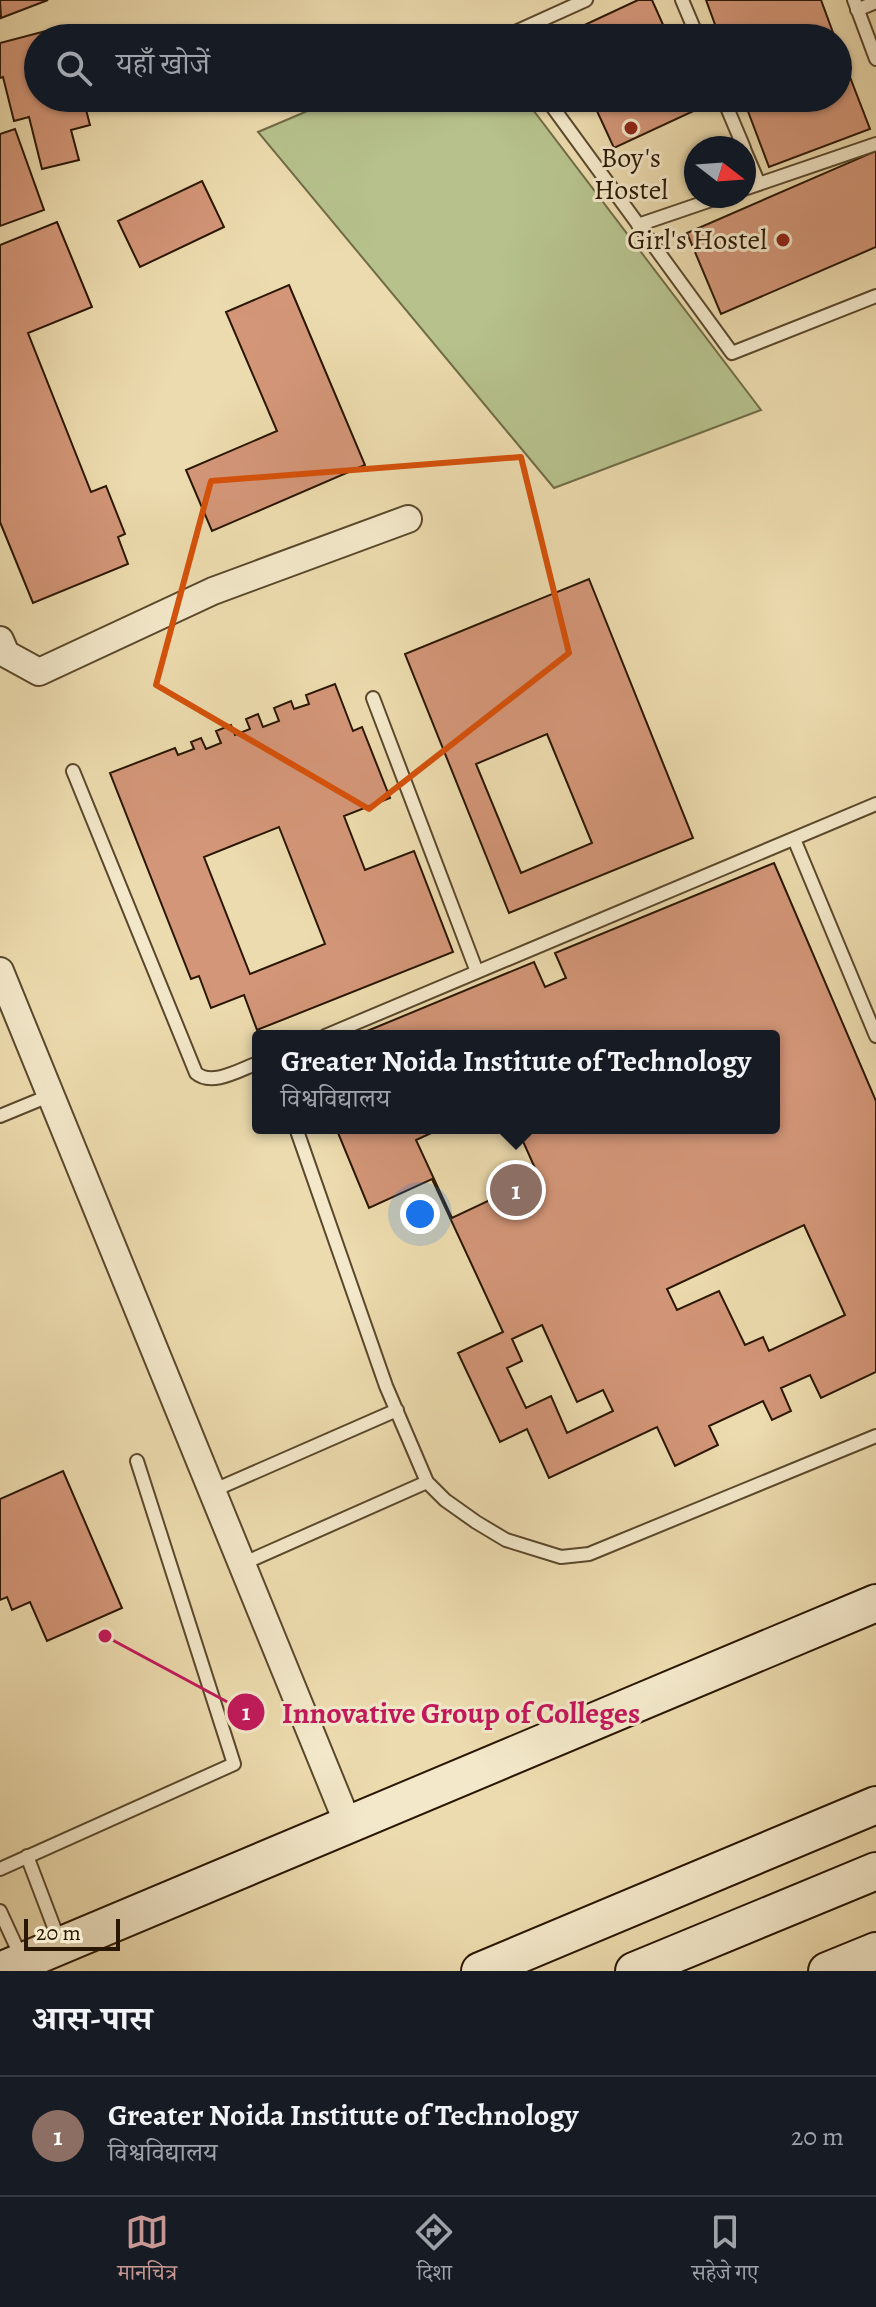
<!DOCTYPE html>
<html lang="hi">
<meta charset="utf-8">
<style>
body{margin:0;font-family:Alegreya,"Noto Serif Devanagari",serif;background:#242831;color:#f1f3f6}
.compass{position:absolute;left:684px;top:136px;width:72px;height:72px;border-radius:50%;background:#171b24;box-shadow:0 2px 6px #0004;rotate:107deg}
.scale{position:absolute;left:24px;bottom:20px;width:96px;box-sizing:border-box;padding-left:8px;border:4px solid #2a1701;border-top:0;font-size:22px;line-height:28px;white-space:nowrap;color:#2a1701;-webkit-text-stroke:6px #f3e8ca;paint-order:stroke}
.you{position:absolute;left:420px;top:1214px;width:28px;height:28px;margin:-20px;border:6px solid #fff;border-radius:50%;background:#1a73e8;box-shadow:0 0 0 12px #1a73e833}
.badge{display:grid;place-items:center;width:52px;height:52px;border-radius:50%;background:#c59692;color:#fff;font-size:26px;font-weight:700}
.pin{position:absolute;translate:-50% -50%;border:4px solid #fff;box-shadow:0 2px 8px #0006}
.popup{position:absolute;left:252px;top:1030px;width:528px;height:104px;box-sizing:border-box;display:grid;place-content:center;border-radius:8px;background:#171b24;filter:drop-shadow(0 2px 6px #0005);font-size:26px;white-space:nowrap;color:#9ea1a6}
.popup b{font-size:30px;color:#f1f3f6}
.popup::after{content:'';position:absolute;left:50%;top:100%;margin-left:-16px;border:16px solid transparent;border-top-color:#171b24}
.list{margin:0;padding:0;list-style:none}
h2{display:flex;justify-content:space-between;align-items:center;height:104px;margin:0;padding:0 32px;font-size:34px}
h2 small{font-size:26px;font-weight:400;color:#9ea1a6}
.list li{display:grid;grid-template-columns:52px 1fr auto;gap:24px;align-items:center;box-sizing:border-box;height:120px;padding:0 32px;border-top:2px solid #363941}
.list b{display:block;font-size:30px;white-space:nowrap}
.list p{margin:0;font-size:26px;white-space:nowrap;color:#9ea1a6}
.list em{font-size:26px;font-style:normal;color:#9ea1a6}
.icon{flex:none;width:44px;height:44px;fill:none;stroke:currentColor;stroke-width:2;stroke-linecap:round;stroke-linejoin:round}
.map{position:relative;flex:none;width:876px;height:1971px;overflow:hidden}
.search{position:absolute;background:#171b24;box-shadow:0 2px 6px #0004;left:24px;right:24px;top:24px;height:88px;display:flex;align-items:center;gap:20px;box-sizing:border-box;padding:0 28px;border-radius:44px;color:#9ea1a6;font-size:30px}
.sheet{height:224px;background:#171b24}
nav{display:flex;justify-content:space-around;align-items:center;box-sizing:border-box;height:112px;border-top:2px solid #363941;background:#171b24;font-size:22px;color:#9ea1a6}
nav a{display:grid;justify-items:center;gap:4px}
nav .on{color:#c59692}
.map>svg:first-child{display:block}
.green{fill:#b6c18c;stroke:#706c46;stroke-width:2}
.building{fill:#d39678;stroke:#2a1701;stroke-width:2;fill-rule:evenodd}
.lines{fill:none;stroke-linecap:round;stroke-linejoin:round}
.lane-casing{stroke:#5a482c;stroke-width:16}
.street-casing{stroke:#5a482c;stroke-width:30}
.secondary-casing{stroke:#2a1701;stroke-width:40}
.lane{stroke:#f3e8ca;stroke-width:12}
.street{stroke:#f3e8ca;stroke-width:26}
.secondary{stroke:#f3e8ca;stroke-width:36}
.marked{fill:none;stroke:#d5520b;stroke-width:6;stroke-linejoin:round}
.poi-dot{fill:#8f2418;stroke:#f3e8ca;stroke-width:3}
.labels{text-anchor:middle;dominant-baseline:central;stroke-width:6;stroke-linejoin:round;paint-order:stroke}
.poi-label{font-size:28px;fill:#2a1701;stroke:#f3e8ca}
.leader{fill:none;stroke:#c2185b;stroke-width:3}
.callout-dot{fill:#c2185b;stroke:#f3e8ca;stroke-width:3}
.mark-label{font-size:24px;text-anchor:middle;font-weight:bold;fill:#fff}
.callout-label{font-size:30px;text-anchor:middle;font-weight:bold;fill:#c2185b;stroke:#f3e8ca;stroke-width:6;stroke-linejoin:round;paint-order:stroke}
</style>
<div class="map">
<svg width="876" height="1971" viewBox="0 0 876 1971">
<rect width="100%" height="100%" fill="#ecdbae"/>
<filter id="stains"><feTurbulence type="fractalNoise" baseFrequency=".0025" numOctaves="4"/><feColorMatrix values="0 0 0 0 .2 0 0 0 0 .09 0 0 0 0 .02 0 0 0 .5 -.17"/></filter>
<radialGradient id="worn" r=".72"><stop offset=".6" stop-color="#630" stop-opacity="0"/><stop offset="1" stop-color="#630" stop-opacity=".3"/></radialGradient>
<path class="green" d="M338 98H524L761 410 554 488 258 132Z"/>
<path class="building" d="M0 0H48L1 18Z
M638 0H652L669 38H564L563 35Z
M706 0H821L835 38H720Z
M65 26 68 38H38V98H83L90 125 71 130 79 160 42 169 29 117 14 121 3 77 0 78V43Z
M838 46 870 129 769 167 743 98H838Z
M591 98H696L700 108 614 148Z
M15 129 44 210 0 226V134Z
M876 151V247L721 314 687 233Z
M202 181 224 227 140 267 118 221Z
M57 222 92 307 28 333 91 492 106 486 125 534 118 537 128 564 33 603 0 522V245Z
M289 285 365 465 212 531 186 470 277 431 226 312Z
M589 579 693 838 509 913 405 654ZM547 734 592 843 521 873 476 764Z
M335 684 353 731 362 727 390 798 344 816 365 870 414 851 453 952 257 1030 244 995 211 1008 199 976 191 979 110 773 175 748 178 755 194 749 191 742 201 738 206 749 221 743 216 731 231 725 235 735 250 729 246 719 258 714 263 727 279 721 274 708 291 701 294 709 309 704 306 695ZM279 827 325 944 250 974 204 857Z
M774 863 876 1101V1372L821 1398 810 1375 781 1388 791 1411 772 1420 763 1401 709 1426 718 1445 675 1466 657 1427 549 1478 527 1429 500 1442 458 1353 503 1332 432 1179 369 1208 336 1128H442L416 1140 452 1218 539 1177 517 1128H774V1036H355L534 962 545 987 566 978 555 953ZM804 1225 845 1315 769 1351 763 1337 745 1345 719 1291 677 1310 667 1289ZM542 1325 577 1402 603 1390 613 1411 567 1433 551 1396 526 1408 507 1368 522 1361 512 1339Z
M63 1471 122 1608 47 1641 30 1602 12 1610 7 1597 0 1600V1499Z"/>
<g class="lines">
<g class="lane-casing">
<path id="lane" d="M682 0 698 38
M854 0 876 59
M857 10 876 2
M502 38 586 0
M546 98 732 353 876 296
M723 98 744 148
M744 149 759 184
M744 189 876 144
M638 225 723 196
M373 698 477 972
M73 771 196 1073C212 1087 241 1069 258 1063
M794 839 876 1036
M325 1036 876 804
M0 1116 51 1095
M296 1128 386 1386 427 1482 445 1500 476 1522 506 1540 561 1557 589 1554 876 1436
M212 1491 397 1410
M242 1564 427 1482
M27 1856 60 1943
M0 1869 234 1764 137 1461
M0 1911 22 1959"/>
</g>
<g class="street-casing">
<path id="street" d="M0 640 6 654 39 672 213 591 408 519
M0 971 348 1824"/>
</g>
<g class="secondary-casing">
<path id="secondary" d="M0 1971 876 1603
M480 1971 876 1805
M634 1971 876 1871
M827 1971 876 1951"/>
</g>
<use href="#lane" class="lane"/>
<use href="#street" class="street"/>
<use href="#secondary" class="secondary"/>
</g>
<path class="marked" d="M521 457 569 653 369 809 156 685 211 481Z"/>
<g class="poi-dot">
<circle cx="631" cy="128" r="8"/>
<circle cx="783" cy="240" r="8"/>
</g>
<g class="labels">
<g class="poi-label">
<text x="631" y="158">Boy's<tspan x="631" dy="32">Hostel</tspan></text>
<text x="767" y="240" text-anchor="end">Girl's Hostel</text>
</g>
</g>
<path class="leader" d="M105 1636L246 1712"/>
<g class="callout-dot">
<circle cx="105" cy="1636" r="8"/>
<circle cx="246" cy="1712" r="20"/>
</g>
<g class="mark-label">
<text x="246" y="1720">1</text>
</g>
<g class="callout-label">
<text x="461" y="1723">Innovative Group of Colleges</text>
</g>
<rect width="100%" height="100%" filter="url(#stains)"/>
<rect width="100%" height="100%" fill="url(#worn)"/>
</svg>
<svg class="compass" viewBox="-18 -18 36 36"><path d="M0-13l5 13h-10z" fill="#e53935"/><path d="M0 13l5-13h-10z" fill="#9ea1a6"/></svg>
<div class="scale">20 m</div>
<div class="you"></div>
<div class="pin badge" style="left:516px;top:1190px;background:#8d6e63">1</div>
<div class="popup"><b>Greater Noida Institute of Technology</b>विश्वविद्यालय</div>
<div class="search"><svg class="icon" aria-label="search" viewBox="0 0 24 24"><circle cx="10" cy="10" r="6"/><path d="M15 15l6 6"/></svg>यहाँ खोजें</div>
</div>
<section class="sheet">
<h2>आस-पास<small></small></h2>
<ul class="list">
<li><span class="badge" style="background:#8d6e63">1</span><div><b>Greater Noida Institute of Technology</b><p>विश्वविद्यालय</p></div><em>20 m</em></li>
</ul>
</section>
<nav>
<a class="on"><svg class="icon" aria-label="map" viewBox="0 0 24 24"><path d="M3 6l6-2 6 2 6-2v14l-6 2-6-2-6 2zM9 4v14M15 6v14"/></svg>मानचित्र</a>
<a><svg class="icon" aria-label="directions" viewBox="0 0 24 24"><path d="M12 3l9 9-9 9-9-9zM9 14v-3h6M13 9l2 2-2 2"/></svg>दिशा</a>
<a><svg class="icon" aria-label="saved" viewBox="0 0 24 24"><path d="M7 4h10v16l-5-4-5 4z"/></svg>सहेजे गए</a>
</nav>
